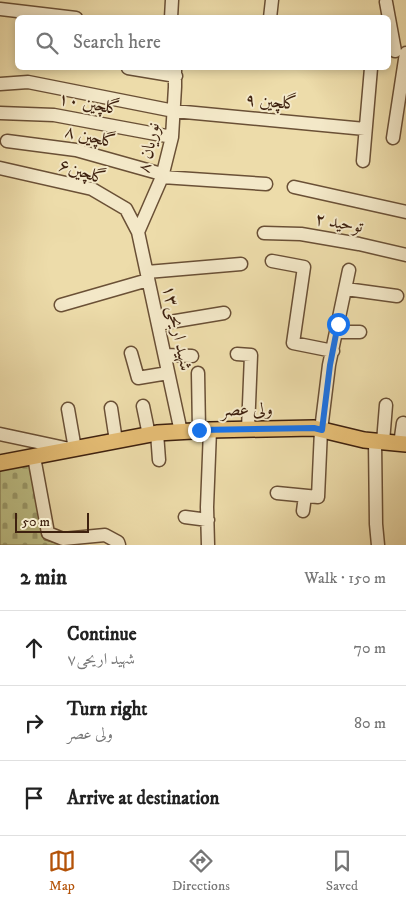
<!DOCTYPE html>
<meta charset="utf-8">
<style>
body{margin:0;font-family:"IM FELL DW Pica",Amiri,serif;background:#f2f2f2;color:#222}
.scale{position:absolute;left:15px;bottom:12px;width:74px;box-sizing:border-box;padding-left:5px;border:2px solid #3e210f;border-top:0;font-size:14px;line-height:18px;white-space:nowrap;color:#3e210f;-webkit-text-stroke:4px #f3e8c8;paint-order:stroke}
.stop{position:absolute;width:15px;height:15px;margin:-11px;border:4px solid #1a73e8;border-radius:50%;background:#fff}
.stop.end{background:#1a73e8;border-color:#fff;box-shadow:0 1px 5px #0008}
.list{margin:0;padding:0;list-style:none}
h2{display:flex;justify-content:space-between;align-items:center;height:65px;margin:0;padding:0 20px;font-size:21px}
h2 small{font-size:16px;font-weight:400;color:#767676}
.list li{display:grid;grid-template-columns:32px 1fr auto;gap:15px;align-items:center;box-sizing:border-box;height:75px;padding:0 20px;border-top:1px solid #e0e0e0}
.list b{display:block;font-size:19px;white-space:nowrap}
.list p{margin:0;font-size:16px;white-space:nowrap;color:#767676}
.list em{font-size:16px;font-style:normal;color:#767676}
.icon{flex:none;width:28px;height:28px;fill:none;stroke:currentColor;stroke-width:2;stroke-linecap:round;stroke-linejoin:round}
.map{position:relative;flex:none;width:406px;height:545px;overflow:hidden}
.search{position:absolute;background:#fff;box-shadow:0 2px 8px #0003;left:15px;right:15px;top:15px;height:55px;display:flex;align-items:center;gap:12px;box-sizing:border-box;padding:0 18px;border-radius:8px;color:#767676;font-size:19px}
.sheet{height:290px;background:#fff}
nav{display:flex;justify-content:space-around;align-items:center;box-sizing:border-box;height:70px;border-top:1px solid #e0e0e0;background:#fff;font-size:14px;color:#767676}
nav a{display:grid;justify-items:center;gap:2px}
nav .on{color:#b45309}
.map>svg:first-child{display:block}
.cemetery{fill:url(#cemetery-stones);stroke:#7e704a}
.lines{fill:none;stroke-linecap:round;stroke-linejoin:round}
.minor-casing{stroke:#6a5036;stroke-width:15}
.major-casing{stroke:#3e210f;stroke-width:18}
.minor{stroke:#f3e8c8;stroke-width:12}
.major{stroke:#e6be75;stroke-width:15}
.route{stroke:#1a73e8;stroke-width:6}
.labels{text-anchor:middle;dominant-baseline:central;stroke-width:4;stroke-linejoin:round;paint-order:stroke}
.street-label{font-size:18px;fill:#3e210f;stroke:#f3e8c8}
</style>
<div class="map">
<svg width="406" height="545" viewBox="0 0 406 545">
<defs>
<pattern id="cemetery-stones" width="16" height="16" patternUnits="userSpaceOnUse" patternTransform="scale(1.25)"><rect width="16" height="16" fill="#bdbf86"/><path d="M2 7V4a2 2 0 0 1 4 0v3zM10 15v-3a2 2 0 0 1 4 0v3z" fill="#9b9b6c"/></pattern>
</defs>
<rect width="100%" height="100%" fill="#eddcaa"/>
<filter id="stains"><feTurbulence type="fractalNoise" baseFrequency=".004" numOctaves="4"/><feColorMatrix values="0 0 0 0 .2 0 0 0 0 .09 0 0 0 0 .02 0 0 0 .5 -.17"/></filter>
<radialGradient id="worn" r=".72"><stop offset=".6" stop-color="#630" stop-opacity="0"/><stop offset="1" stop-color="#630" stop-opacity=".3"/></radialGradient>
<path class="cemetery" d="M29 464 44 540 64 545H0V469Z"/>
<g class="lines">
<g class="minor-casing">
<path id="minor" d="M386 2 395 51
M0 9 76 18
M171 18 172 0
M270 18 272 0
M128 68 176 76
M0 84 28 82 174 111 365 129
M0 113 54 115 172 137
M393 138 406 53
M7 141 76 150 158 173 162 177 266 184
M363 161 371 68
M0 168 92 189 126 209 138 232 181 432
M294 187 406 212
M138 232 162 177 172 137 175 87V68
M264 233 301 234 359 244 406 255
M272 261 304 267 293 343 333 351
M147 272 241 264
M346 289 397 296
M61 305 148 280
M158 324 224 313
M336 332H360
M131 353 138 378 168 373
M237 354 251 355 248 429
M165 355 192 356
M198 373 199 430
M143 406 149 435
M111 408 116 441
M68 409 75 449
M157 433 159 460
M0 434 70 449
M375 441 376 524 378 545
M383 442 386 405
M400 444 403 423
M34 457 48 533 63 539 105 535 118 542 119 545
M277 493 318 497 321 430 329 365 349 270
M303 511 305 496
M185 517 208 520
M208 545 207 507 210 430"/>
</g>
<g class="major-casing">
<path id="major" d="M0 463 157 433 210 430 314 428 364 440 406 444"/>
</g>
<use href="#minor" class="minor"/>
<use href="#major" class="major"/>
</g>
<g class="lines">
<path class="route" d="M199 430 314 428 322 430 330 365 338 324"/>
</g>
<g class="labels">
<g class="street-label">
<text transform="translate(271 102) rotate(5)">گلچین ۹</text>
<text transform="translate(89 104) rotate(10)">گلچین ۱۰</text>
<text transform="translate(90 137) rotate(13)">گلچین ۸</text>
<text transform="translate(149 148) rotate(-78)">نوریان ۸</text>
<text transform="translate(82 172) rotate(18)">گلچین۶</text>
<text transform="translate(339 223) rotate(10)">توحید ۲</text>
<text transform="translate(177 328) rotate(78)">شهید اریحی۱۳</text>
<text transform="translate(247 410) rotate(-1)">ولی عصر</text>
</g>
</g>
<rect width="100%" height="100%" filter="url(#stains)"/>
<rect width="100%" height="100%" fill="url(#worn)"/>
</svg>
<div class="scale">50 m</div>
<div class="stop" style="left:338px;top:324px"></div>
<div class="stop end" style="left:199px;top:430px"></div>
<div class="search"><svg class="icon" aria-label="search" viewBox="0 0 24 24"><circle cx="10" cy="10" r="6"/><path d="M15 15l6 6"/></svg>Search here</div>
</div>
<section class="sheet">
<h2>2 min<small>Walk · 150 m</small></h2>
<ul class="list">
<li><svg class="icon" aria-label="ahead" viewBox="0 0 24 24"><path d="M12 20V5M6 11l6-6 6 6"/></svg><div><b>Continue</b><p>شهید اریحی۷</p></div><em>70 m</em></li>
<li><svg class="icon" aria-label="right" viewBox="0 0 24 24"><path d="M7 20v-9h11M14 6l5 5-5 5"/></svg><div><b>Turn right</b><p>ولی عصر</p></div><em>80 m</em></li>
<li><svg class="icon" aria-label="arrive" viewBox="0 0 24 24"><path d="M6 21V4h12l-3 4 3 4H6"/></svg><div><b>Arrive at destination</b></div></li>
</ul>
</section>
<nav>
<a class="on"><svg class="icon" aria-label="map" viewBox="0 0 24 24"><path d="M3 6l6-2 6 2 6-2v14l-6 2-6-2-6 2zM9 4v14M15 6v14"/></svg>Map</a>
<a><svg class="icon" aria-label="directions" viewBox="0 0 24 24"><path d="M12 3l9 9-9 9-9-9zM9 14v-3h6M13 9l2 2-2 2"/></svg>Directions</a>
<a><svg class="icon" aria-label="saved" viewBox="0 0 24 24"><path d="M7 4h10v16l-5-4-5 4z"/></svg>Saved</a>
</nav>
